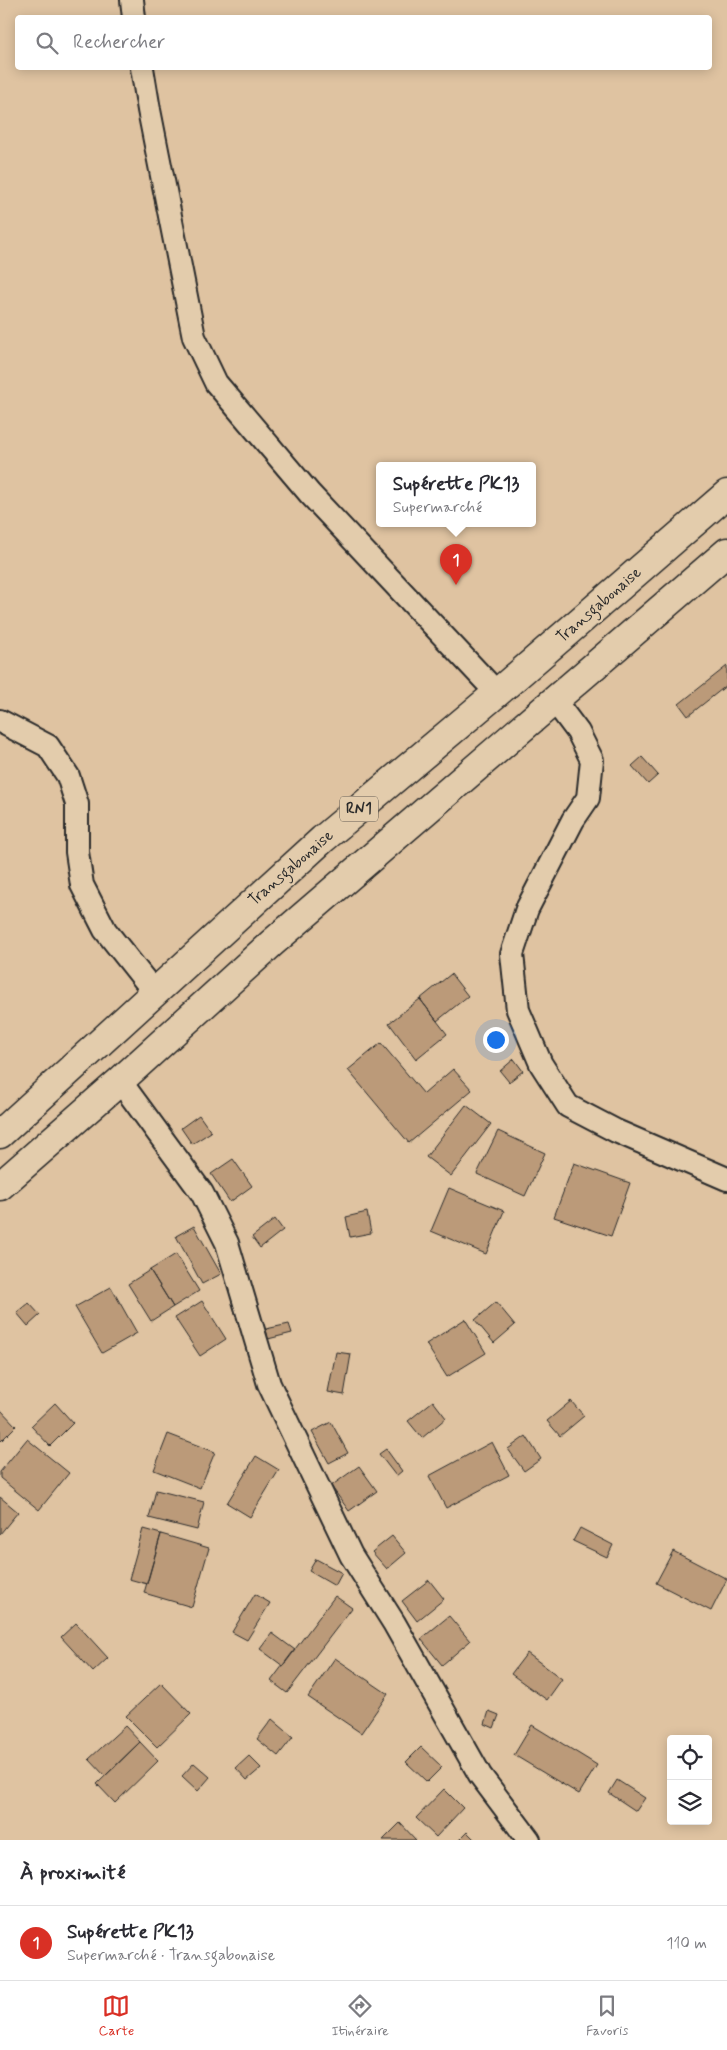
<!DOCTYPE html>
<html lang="fr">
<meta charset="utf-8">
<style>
body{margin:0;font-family:Mynerve,sans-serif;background:#f7f7f7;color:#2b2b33}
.controls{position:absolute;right:15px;bottom:15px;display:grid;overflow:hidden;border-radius:5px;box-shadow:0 2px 12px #0003}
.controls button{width:45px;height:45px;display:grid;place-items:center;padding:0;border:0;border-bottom:1px solid #e1e1e2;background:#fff;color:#2b2b33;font:25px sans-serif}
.you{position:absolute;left:495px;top:1039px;width:18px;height:18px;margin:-12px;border:4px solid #fff;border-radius:50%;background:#1a73e8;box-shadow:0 0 0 8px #1a73e833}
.badge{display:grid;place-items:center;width:32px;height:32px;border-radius:50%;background:#d93025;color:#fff;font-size:16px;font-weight:700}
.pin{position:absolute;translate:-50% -41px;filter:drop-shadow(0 1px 2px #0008)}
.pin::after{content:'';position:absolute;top:26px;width:18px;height:15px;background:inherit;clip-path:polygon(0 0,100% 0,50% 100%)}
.popup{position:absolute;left:376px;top:462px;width:160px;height:65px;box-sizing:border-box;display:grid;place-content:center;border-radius:5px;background:#fff;filter:drop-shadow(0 1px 4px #0005);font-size:16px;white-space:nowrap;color:#7c7c81}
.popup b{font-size:19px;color:#2b2b33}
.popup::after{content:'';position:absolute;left:50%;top:100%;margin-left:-10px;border:10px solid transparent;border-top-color:#fff}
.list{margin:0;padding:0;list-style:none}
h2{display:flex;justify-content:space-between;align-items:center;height:65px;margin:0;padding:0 20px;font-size:21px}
h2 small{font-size:16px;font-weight:400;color:#7c7c81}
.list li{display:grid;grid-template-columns:32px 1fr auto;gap:15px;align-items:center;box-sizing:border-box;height:75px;padding:0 20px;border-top:1px solid #e1e1e2}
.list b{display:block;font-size:19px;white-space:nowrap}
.list p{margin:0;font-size:16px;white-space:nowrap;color:#7c7c81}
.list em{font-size:16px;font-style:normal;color:#7c7c81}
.icon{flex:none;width:28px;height:28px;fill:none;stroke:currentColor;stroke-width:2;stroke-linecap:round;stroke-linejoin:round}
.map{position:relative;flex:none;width:727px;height:1840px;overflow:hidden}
.search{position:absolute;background:#fff;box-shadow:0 2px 12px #0003;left:15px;right:15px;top:15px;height:55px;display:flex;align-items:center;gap:12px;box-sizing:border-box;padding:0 18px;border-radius:5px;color:#7c7c81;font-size:19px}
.sheet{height:140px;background:#fff}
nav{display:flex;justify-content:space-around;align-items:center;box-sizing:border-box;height:70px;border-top:1px solid #e1e1e2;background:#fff;font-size:14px;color:#7c7c81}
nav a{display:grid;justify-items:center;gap:2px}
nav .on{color:#d93025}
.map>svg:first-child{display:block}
.building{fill:#bb9a79;stroke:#2b2b2b}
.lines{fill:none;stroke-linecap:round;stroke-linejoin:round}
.minor-casing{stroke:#2b2b2b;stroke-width:26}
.trunk-casing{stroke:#2b2b2b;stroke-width:31}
.minor{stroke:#e3ccac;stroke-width:22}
.trunk{stroke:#e3ccac;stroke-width:28}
.labels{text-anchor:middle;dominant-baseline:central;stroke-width:4.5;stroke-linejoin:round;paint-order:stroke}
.shield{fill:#e3ccac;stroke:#625b52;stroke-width:1}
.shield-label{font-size:15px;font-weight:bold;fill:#2b2b2b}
.street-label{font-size:16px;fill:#2b2b2b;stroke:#e3ccac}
</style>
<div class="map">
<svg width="727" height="1840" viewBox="0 0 727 1840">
<rect width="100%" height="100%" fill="#dfc3a1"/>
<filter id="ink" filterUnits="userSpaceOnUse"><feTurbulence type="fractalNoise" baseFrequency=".02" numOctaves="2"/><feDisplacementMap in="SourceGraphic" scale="10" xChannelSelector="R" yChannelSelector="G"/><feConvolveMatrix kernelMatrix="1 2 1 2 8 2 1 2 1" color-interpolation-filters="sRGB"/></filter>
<g filter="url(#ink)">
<path class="building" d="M727 666V685L688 716 679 704Z
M642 757 658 775 648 784 632 766Z
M451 974 468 996 437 1021 420 999Z
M420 999 447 1034 416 1059 389 1023Z
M381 1043 424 1094 453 1069 472 1090 409 1143 348 1070Z
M514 1059 523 1071 509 1082 500 1071Z
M466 1105 491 1124 451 1176 426 1157Z
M199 1115 211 1132 192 1144 181 1128Z
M498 1131 545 1153 525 1196 477 1174Z
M233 1159 252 1186 230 1202 211 1174Z
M574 1163 630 1183 611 1236 554 1217Z
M449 1188 504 1211 486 1254 431 1231Z
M367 1212 371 1233 350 1237 346 1217Z
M275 1219 283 1230 260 1248 252 1237Z
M194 1226 221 1274 202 1284 176 1236Z
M176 1254 199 1291 173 1307 150 1270Z
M150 1270 173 1307 151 1321 128 1284Z
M111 1287 137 1333 102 1353 75 1307Z
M202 1301 226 1339 200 1356 175 1318Z
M496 1302 515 1325 494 1343 475 1320Z
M29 1303 40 1315 28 1326 17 1313Z
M465 1319 486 1353 447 1377 426 1344Z
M289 1324 292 1333 268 1339 266 1329Z
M336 1352 351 1354 344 1395 328 1392Z
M433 1401 446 1418 422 1438 408 1421Z
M571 1401 584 1416 560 1436 547 1421Z
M55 1403 73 1423 50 1446 31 1426Z
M0 1409 16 1426 1 1441 0 1440Z
M331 1422 348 1453 329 1463 312 1432Z
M168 1434 215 1452 200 1488 154 1470Z
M526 1436 541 1459 524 1471 508 1449Z
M27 1439 69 1473 39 1510 0 1478V1472Z
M492 1442 509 1475 446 1508 429 1476Z
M386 1449 402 1471 396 1476 379 1454Z
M256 1456 279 1470 250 1517 227 1503Z
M359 1466 377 1491 349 1511 331 1486Z
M156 1490 204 1502 197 1530 149 1518Z
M0 1497 18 1512 0 1534Z
M580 1528 613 1545 607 1557 573 1541Z
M143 1529 161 1534 147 1584 129 1579Z
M161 1534 209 1548 192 1607 144 1593Z
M392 1536 406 1553 387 1569 372 1552Z
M673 1551 727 1579 711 1611 656 1583Z
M316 1559 342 1573 335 1586 309 1571Z
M429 1580 444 1599 417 1621 402 1601Z
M255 1594 270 1603 247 1640 232 1632Z
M335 1596 352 1608 287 1693 271 1681Z
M449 1616 470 1641 442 1665 421 1639Z
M76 1623 108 1658 93 1672 61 1637Z
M272 1633 295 1650 283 1666 260 1649Z
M527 1653 562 1679 547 1700 511 1674Z
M335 1658 388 1694 361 1733 308 1697Z
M161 1683 191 1714 157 1747 126 1716Z
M489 1711 499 1715 494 1728 485 1724Z
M272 1719 293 1737 278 1756 257 1739Z
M532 1725 597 1765 579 1794 514 1755Z
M125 1726 140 1742 105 1776 89 1759Z
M140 1742 158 1761 115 1803 97 1784Z
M421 1747 442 1767 427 1782 406 1762Z
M249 1756 261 1768 247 1780 236 1768Z
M194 1763 210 1777 198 1791 182 1776Z
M617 1780 645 1798 636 1811 609 1793Z
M444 1789 463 1808 436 1837 416 1818Z
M400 1823 416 1840H383Z
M467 1832 475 1840H459Z"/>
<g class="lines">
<g class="minor-casing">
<path id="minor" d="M132 0 134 18
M142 68 149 110 194 337 216 383 310 494 497 693
M554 700 578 732 592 760 588 798 573 820 527 909 512 954 518 1010 541 1064 568 1106 616 1131 727 1179
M0 721 48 746 68 776 77 804V852L82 885 105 930 155 993
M120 1081 202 1193 227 1243 269 1384 351 1555 394 1623 480 1775 529 1840"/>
</g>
<g class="trunk-casing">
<path id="trunk" d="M0 1134 323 839 497 693 727 494
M0 1186 120 1081 272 943 727 552"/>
</g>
<use href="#minor" class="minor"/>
<use href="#trunk" class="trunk"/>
</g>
</g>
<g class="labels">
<rect class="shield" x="340" y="796.5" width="38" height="25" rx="4"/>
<g class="shield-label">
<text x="359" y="809">RN1</text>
</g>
<g class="street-label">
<text transform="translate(599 605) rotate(-41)">Transgabonaise</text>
<text transform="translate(291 868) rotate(-41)">Transgabonaise</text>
</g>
</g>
</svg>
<div class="controls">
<button><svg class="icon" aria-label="locate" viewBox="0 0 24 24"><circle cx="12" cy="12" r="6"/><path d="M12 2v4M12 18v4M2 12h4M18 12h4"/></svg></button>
<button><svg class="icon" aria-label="layers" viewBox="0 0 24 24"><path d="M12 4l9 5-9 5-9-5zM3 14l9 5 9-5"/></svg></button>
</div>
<div class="you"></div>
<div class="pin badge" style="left:456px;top:585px">1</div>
<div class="popup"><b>Supérette PK13</b>Supermarché</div>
<div class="search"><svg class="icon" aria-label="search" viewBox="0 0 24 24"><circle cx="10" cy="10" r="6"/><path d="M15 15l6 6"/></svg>Rechercher</div>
</div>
<section class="sheet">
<h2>À proximité<small></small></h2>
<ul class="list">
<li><span class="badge">1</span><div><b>Supérette PK13</b><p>Supermarché · Transgabonaise</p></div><em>110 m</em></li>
</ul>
</section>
<nav>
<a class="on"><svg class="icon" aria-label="map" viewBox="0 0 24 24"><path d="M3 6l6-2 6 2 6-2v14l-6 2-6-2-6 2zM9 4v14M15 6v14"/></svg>Carte</a>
<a><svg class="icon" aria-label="directions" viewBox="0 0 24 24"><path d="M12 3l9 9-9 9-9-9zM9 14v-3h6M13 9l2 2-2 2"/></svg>Itinéraire</a>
<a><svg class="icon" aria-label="saved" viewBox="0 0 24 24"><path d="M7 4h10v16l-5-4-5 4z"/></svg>Favoris</a>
</nav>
